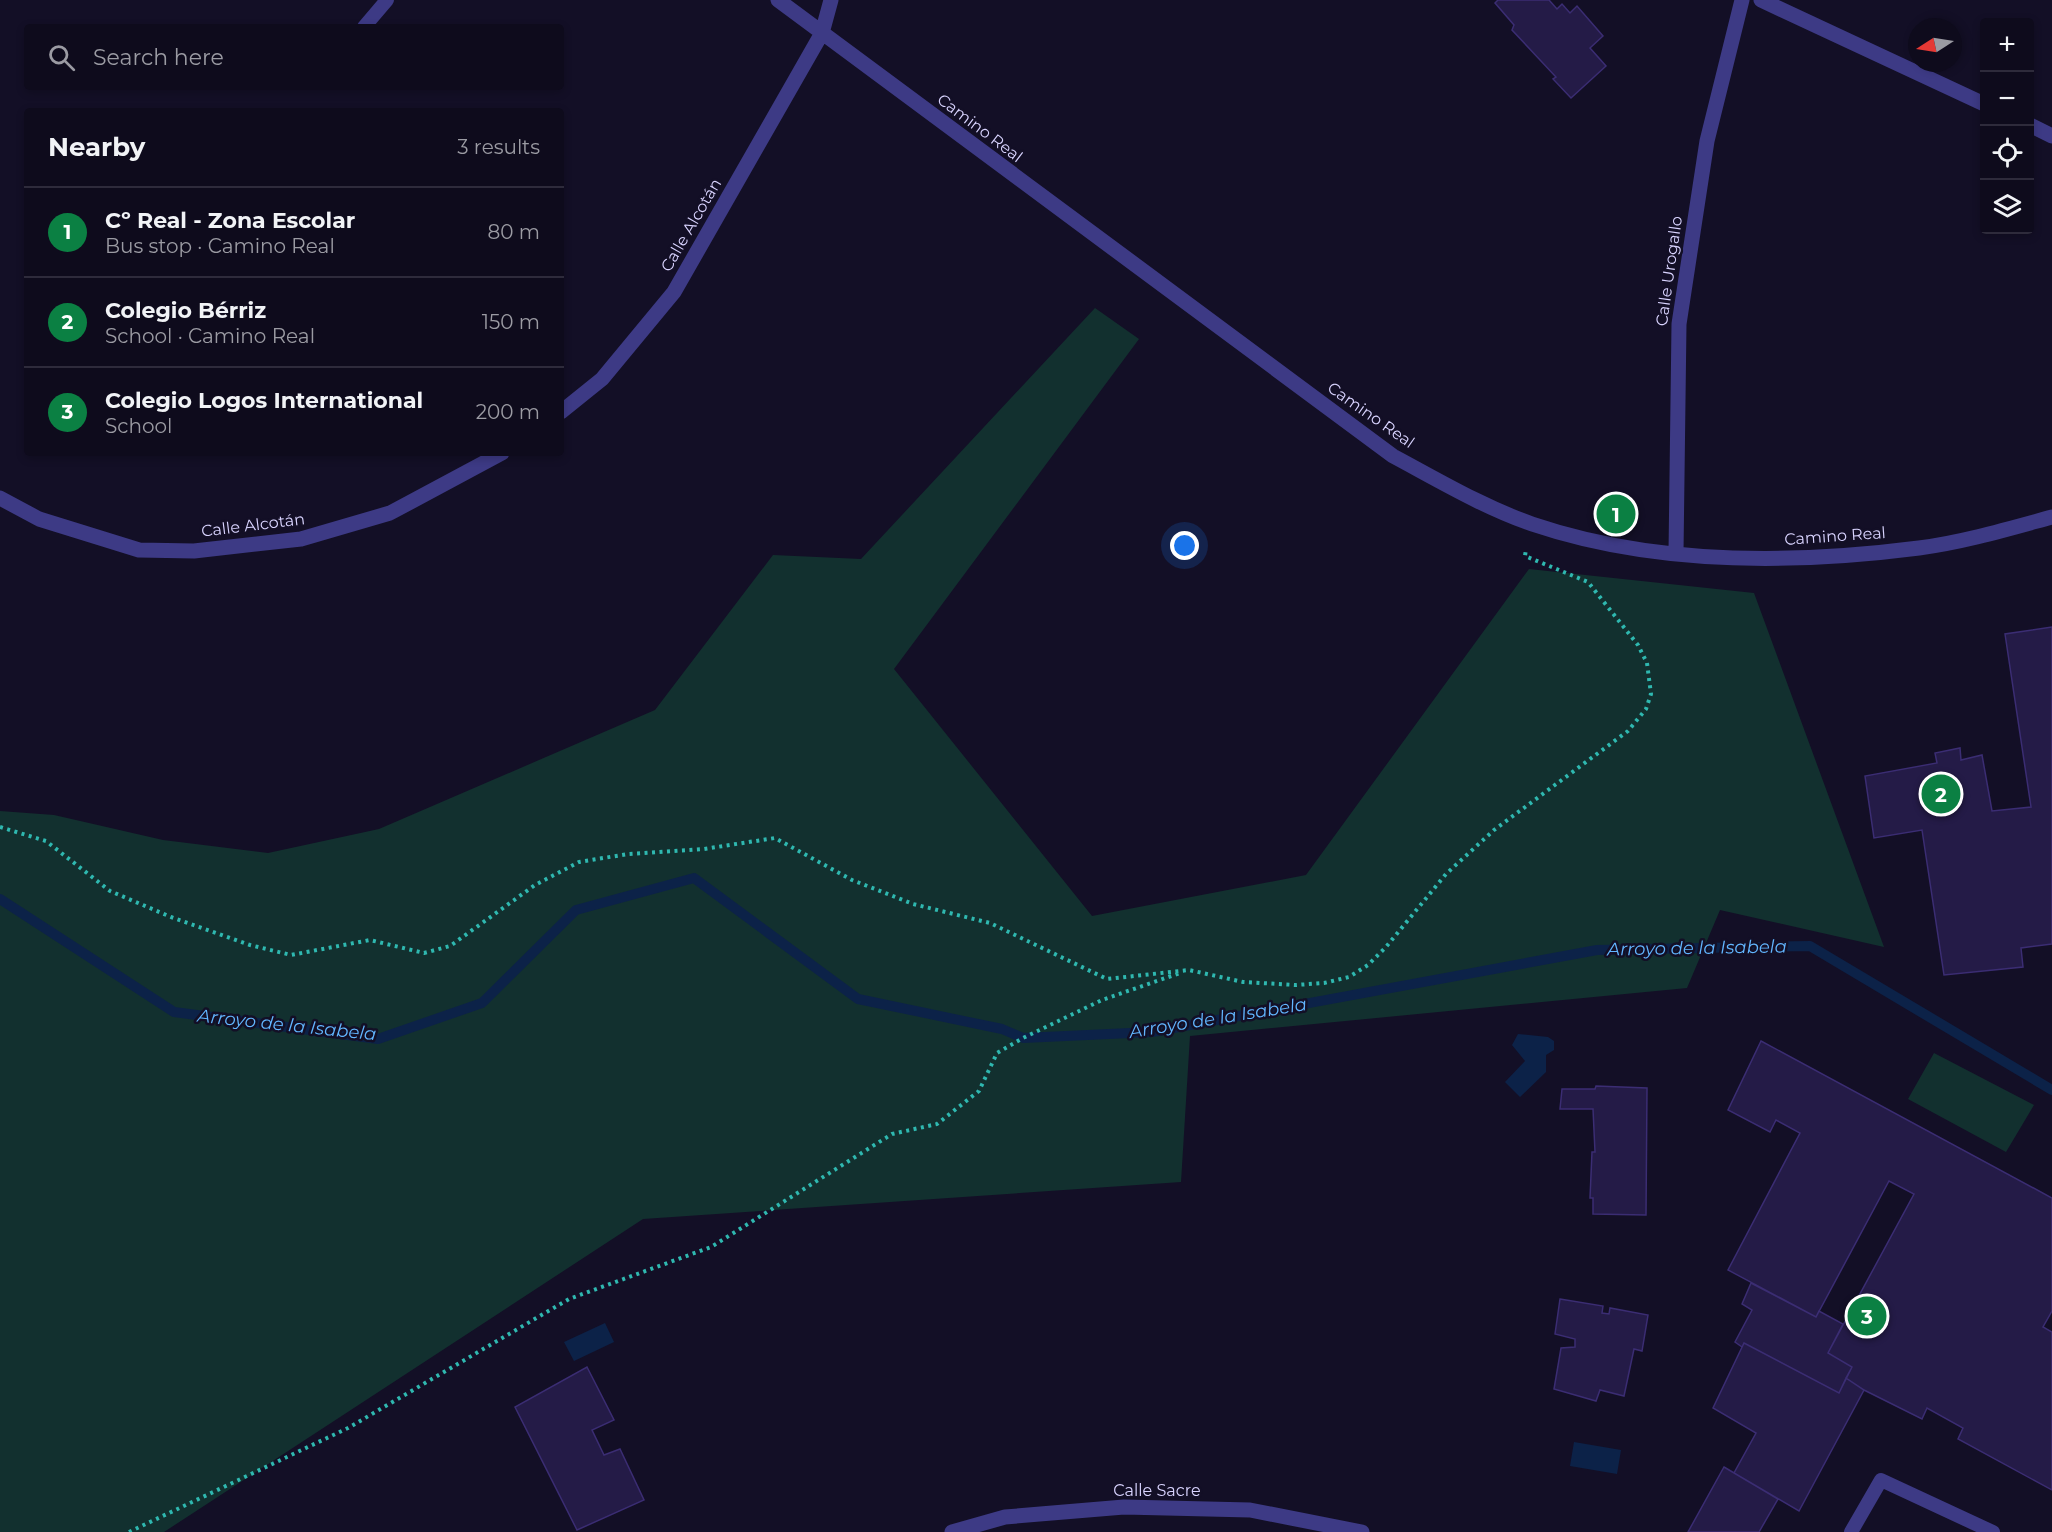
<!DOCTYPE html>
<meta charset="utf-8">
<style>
body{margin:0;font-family:Montserrat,sans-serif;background:#1c1929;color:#f1f3f6}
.controls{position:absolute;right:18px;top:18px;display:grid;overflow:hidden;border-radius:6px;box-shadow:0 3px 9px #0003}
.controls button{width:54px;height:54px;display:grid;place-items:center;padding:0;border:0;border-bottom:2px solid #2e2b3b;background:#0e0b1c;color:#f1f3f6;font:30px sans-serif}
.compass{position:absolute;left:1908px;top:18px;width:54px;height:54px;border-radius:50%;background:#0e0b1c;box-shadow:0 3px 9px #0003;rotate:258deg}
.you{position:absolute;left:1185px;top:546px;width:21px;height:21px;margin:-15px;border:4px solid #fff;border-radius:50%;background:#1a73e8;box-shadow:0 0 0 9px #1a73e833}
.badge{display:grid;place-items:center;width:39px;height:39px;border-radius:50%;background:#0b8043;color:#fff;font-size:20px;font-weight:700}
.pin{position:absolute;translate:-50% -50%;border:3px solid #fff;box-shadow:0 2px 6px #0006}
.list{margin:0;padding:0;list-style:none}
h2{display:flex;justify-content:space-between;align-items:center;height:78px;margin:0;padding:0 24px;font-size:26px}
h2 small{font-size:20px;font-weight:400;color:#9b9ba3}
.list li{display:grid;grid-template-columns:39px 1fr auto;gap:18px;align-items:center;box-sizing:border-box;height:90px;padding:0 24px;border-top:2px solid #2e2b3b}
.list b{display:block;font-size:22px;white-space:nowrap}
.list p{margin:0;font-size:20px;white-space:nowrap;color:#9b9ba3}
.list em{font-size:20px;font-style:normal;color:#9b9ba3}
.icon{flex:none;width:33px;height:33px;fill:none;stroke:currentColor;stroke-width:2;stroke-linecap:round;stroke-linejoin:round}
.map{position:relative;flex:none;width:2052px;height:1532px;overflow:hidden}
.search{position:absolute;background:#0e0b1c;box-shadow:0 3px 9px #0003;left:24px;top:24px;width:540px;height:66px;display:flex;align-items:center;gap:15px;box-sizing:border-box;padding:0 21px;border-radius:6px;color:#9b9ba3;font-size:22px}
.panel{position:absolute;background:#0e0b1c;box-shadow:0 3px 9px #0003;left:24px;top:108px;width:540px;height:348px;border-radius:6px}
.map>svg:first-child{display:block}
.green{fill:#12302f}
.water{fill:#0c2248}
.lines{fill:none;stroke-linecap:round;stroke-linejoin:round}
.stream{stroke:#0c2248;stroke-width:10}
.building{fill:#241b47;stroke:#3b2d73;stroke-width:1.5}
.path{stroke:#2fb8b0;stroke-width:4;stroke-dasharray:3 4.5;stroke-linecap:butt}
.service{stroke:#3d3a85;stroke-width:14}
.minor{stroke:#3d3a85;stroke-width:15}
.labels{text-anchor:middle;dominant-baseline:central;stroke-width:5;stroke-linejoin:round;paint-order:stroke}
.street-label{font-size:16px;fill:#d9d4ff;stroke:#130f26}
.water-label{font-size:18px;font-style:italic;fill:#62b6ff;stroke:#130f26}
</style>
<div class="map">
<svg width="2052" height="1532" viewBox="0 0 2052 1532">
<rect width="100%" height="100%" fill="#130f26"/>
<path class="green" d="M1095 308 1139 339 894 669 1092 916 1306 875 1529 569 1754 593 1884 947 1720 910 1687 988 1190 1036 1181 1182 643 1219 164 1532H0V811L54 815 163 840 268 853 379 829 655 710 773 555 861 559Z
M1934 1053 2034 1105 2006 1152 1908 1099Z"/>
<path class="water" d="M1518 1034 1548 1037 1554 1041V1050L1546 1055V1072L1520 1097 1505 1082 1525 1061 1512 1045Z
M605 1323 614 1342 574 1361 564 1342Z
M1574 1442 1621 1450 1617 1474 1570 1466Z"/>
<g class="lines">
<path class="stream" d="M0 899 174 1012 378 1039 482 1003 576 910 694 878 858 999 1002 1029 1023 1038 1152 1032 1597 950 1810 946 2052 1090"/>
</g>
<path class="building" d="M1498 0H1549L1557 9 1562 4 1570 13 1577 6 1603 36 1590 48 1606 66 1571 98 1553 79 1556 77 1512 30 1514 25 1495 3Z
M2052 627V944L2021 948 2023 967 1944 975 1922 830 1874 838 1865 776 1937 763 1935 753 1960 748 1961 760 1982 755 1992 811 2031 807 2005 634Z
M1761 1041 2052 1198V1311L2043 1327 2052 1332V1490L1958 1439 1963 1428 1927 1408 1922 1419 1864 1390 1846 1378 1852 1367 1828 1353 1914 1194 1889 1181 1816 1317 1728 1270 1800 1133 1776 1120 1770 1132 1728 1110Z
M1596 1086 1647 1088 1646 1215 1593 1214V1198H1590L1592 1152H1595L1593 1109H1560L1562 1089H1595Z
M1751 1283 1816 1317 1819 1311 1843 1324 1828 1353 1852 1367 1839 1393 1744 1343 1742 1347 1735 1342 1752 1310 1742 1304Z
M1560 1299 1603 1306 1602 1313 1609 1314 1610 1308 1648 1315 1642 1351 1634 1349 1624 1396 1600 1390 1596 1401 1554 1389 1561 1348 1575 1347V1339L1555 1334Z
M1744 1343 1839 1393 1846 1378 1864 1390 1799 1511 1734 1473 1756 1433 1713 1408Z
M587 1367 614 1420 592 1430 604 1455 620 1449 644 1500 577 1530 515 1407Z
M1724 1467 1778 1499 1759 1532H1688Z"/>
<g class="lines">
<path class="path" d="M0 827 46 841 110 891 171 917 250 945 291 955 370 940 424 953 450 946 535 885 579 862 628 854 704 849 775 838 852 880 913 904 990 923 1107 979 1189 970 1243 982 1296 985 1324 983 1349 977 1368 965 1386 947 1446 874 1494 830 1628 731 1646 709 1651 694 1647 663 1638 645 1588 582 1525 556 1526 549
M129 1532 348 1428 569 1299 711 1247 892 1134 937 1124 979 1091 997 1053 1023 1038 1102 1000 1180 973"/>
<path class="service" d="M364 27 387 0
M1851 1532 1881 1480 1993 1532"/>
<path class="minor" d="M778 0 1393 456C1438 480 1483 507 1532 524 1653 565 1794 564 1919 548 1964 542 2008 529 2052 517
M1761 0 1984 104
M2030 125 2052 136
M561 412 602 379 674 292 822 33 831 0
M0 498 39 519 139 550 194 551 301 539 390 513 502 453
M1676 553 1679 324 1707 141 1742 0
M952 1532 1005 1517 1124 1507 1250 1510 1362 1532"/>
</g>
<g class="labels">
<g class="street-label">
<text transform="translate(980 128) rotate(37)">Camino Real</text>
<text transform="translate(691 225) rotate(-60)">Calle Alcotán</text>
<text transform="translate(1669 271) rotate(-82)">Calle Urogallo</text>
<text transform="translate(1371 415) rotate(35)">Camino Real</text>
<text transform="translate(253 525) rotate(-7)">Calle Alcotán</text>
<text transform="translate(1835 536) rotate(-4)">Camino Real</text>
<text x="1157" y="1490">Calle Sacre</text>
</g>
<g class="water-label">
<text transform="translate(1697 948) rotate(-1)">Arroyo de la Isabela</text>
<text transform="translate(1218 1018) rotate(-9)">Arroyo de la Isabela</text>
<text transform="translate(287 1025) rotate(6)">Arroyo de la Isabela</text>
</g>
</g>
</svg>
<div class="controls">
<button>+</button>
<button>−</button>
<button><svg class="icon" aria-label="locate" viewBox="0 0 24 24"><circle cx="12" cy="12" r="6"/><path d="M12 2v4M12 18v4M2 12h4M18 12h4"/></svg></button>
<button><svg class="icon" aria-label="layers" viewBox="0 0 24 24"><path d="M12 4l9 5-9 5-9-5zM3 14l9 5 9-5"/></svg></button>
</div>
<svg class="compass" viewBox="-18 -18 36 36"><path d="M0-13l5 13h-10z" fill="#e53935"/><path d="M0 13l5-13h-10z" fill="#9b9ba3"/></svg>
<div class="you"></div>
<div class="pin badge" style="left:1616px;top:514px">1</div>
<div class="pin badge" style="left:1941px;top:794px">2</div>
<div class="pin badge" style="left:1867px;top:1316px">3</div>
<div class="search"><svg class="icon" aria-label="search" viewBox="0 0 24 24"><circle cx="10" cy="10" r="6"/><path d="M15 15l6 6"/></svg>Search here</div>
<section class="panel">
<h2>Nearby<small>3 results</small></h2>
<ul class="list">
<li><span class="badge">1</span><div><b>Cº Real - Zona Escolar</b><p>Bus stop · Camino Real</p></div><em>80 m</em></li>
<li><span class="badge">2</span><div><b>Colegio Bérriz</b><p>School · Camino Real</p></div><em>150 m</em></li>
<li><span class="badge">3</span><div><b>Colegio Logos International</b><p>School</p></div><em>200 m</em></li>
</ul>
</section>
</div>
